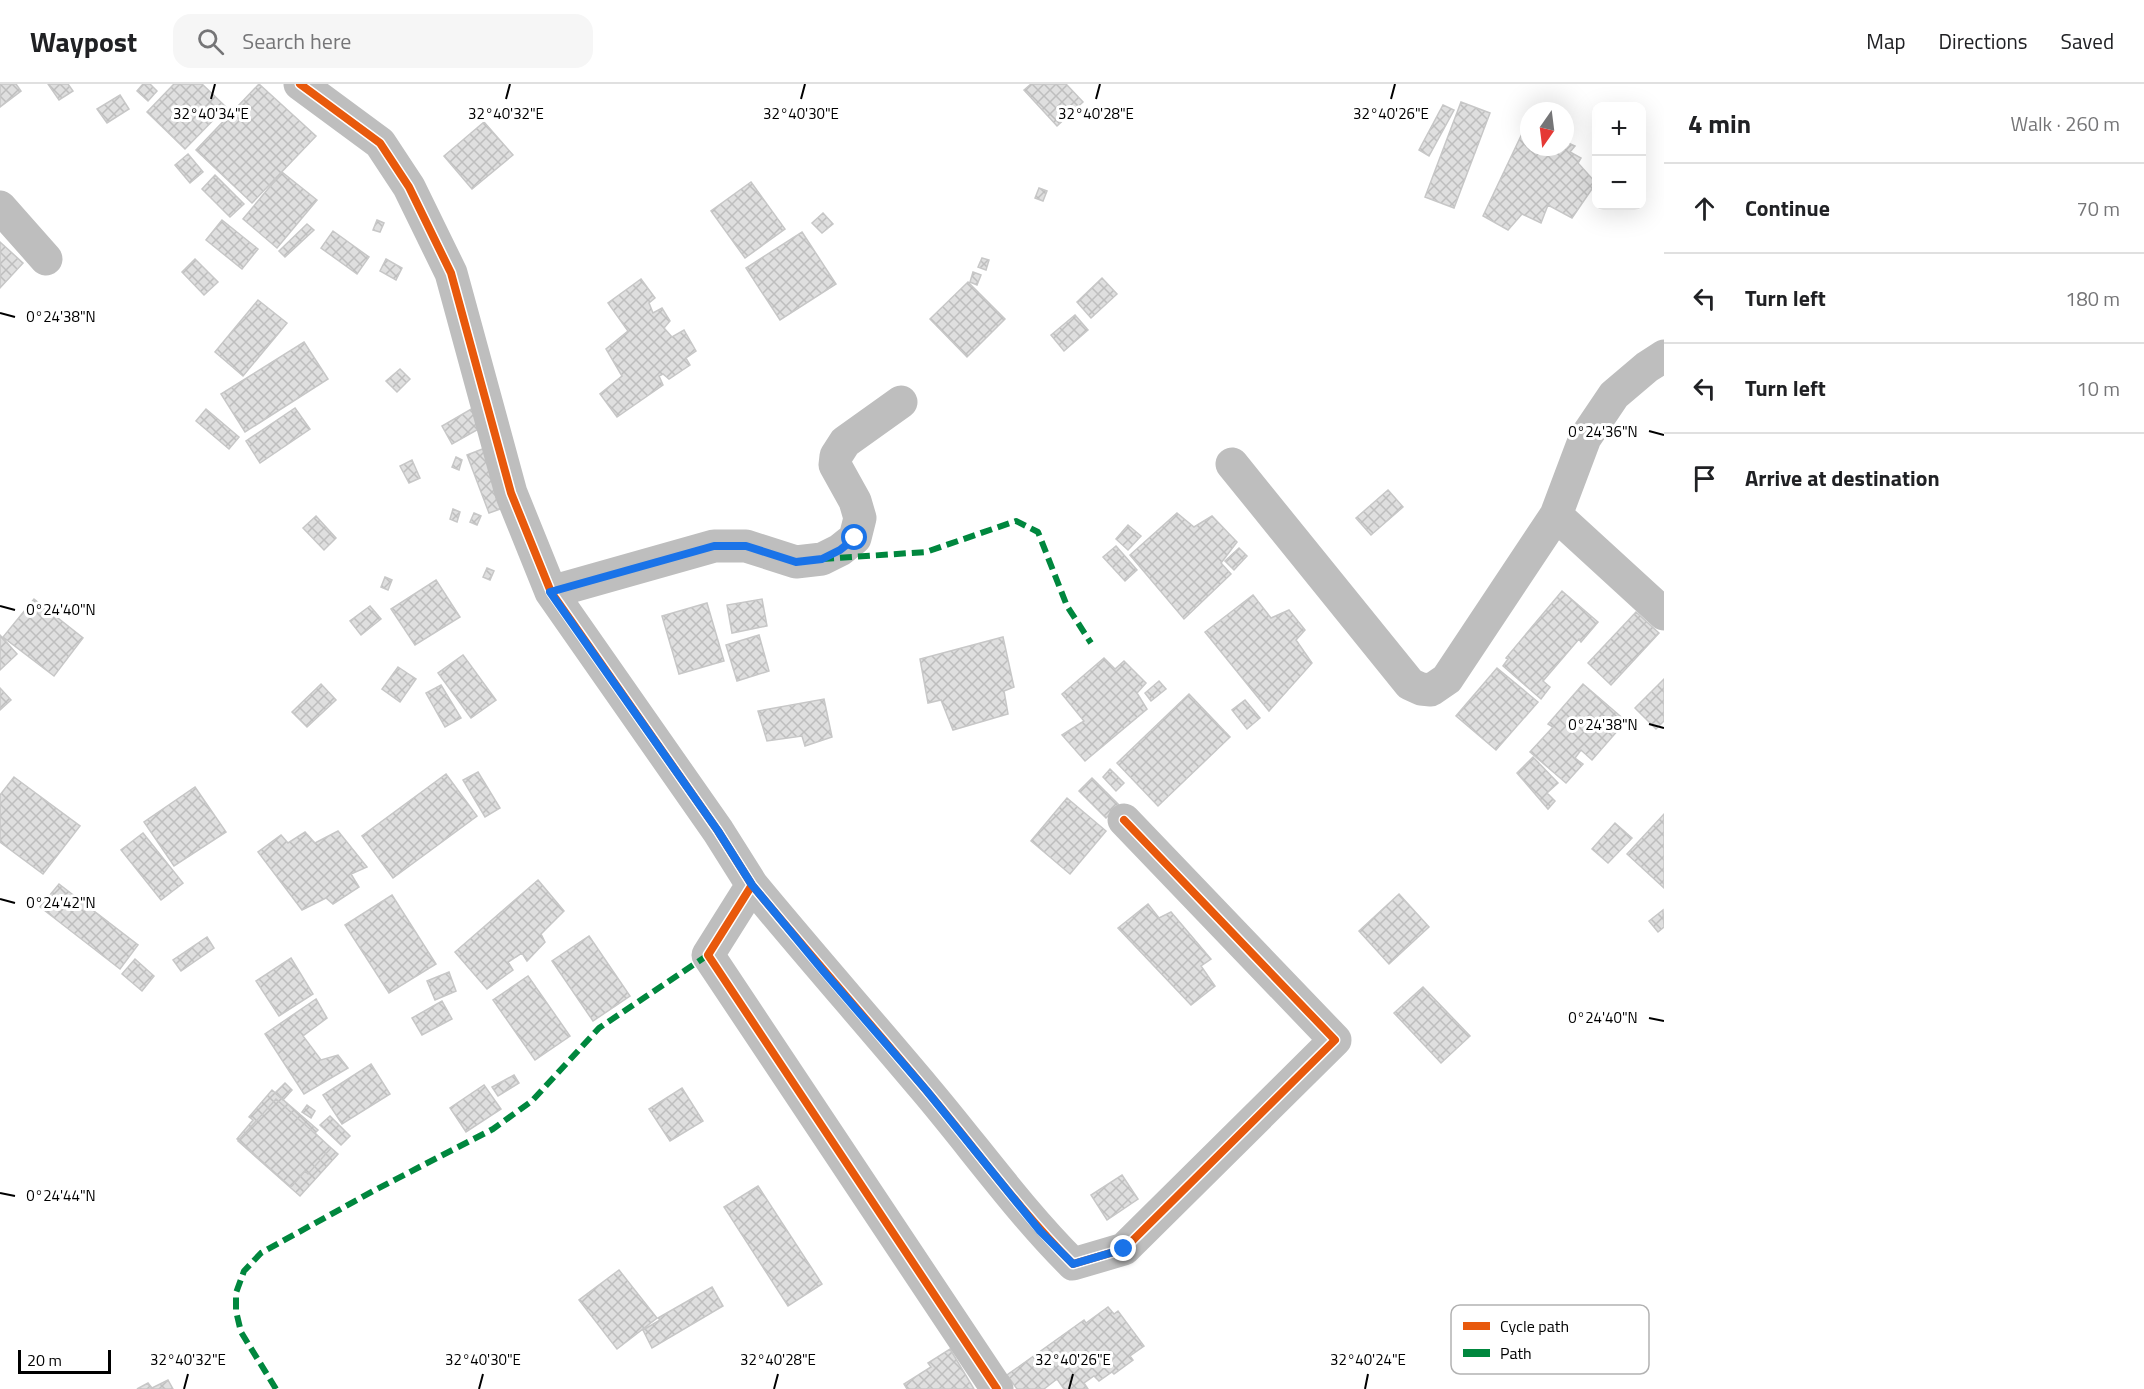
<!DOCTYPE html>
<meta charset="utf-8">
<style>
body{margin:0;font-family:"Titillium Web",sans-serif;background:#f6f6f6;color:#202124}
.controls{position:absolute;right:18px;top:18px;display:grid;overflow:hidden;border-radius:12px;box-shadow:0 6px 24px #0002}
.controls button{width:54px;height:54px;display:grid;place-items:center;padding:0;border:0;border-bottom:2px solid #e0e0e0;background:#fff;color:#202124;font:30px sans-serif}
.compass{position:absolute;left:1520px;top:18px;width:54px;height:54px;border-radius:50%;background:#fff;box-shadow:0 6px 24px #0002;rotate:194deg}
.scale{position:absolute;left:18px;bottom:15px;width:93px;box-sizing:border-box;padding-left:6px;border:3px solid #000;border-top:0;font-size:16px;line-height:21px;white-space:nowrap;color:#000;-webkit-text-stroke:4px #fff;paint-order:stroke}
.stop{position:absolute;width:18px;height:18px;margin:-14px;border:4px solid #1a73e8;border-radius:50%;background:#fff}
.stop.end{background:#1a73e8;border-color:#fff;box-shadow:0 2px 6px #0008}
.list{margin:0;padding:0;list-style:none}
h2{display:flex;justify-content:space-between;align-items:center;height:78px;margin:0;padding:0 24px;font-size:26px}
h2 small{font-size:20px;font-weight:400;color:#757577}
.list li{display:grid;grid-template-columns:39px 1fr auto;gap:18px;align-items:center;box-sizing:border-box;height:90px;padding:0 24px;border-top:2px solid #e0e0e0}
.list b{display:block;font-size:22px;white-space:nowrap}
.list em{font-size:20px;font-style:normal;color:#757577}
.icon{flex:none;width:33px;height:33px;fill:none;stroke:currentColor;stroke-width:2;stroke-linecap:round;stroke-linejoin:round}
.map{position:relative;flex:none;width:1664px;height:1305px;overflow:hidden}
header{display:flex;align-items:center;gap:36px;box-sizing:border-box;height:84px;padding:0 30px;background:#fff;border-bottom:2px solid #e0e0e0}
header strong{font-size:28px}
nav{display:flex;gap:33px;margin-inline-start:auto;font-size:21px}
.search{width:420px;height:54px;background:#f6f6f6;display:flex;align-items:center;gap:15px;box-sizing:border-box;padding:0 21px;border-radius:18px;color:#757577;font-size:22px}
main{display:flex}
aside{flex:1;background:#fff}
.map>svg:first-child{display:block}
.building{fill:url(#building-cross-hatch);stroke:#c7c7c7;stroke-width:1.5}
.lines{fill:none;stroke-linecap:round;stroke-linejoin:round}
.street{stroke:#bebebe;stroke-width:33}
.quiet{stroke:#00873e;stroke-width:6;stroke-dasharray:12 6;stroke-linecap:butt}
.cycleway-casing{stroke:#fff;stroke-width:11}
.cycleway{stroke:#e8590c;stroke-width:8}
.route{stroke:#1a73e8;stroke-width:8}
.ticks{fill:none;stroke:#000;stroke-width:2}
.key{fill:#fff;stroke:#b2b2b2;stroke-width:1.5}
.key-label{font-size:16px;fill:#000}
.ticks-label{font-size:15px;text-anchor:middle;fill:#000;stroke:#fff;stroke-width:6;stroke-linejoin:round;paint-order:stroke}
</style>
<header>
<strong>Waypost</strong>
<div class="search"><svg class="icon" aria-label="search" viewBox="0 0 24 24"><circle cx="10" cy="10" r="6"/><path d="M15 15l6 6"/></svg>Search here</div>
<nav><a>Map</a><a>Directions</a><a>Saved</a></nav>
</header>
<main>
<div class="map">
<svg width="1664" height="1305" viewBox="0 0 1664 1305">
<defs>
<pattern id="building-cross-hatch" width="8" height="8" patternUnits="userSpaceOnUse" patternTransform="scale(1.5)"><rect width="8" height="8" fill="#dfdfdf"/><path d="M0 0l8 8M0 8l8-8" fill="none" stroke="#bebebe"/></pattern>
</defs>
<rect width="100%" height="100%" fill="#fff"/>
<path class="building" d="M0 0H16L21 7 0 23Z
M48 0H68L73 7 59 16Z
M143 0H150L157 7 148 17 137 7Z
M174 0H202L226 23 185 65 147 28Z
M259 0 316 52 252 119 196 66Z
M1031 0H1066L1083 18 1057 42 1024 6Z
M120 11 129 25 107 39 97 25Z
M1461 18 1490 29 1454 124 1425 113Z
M1443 21 1454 26 1429 72 1419 66Z
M1529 35V63H1565V45L1569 46 1566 58 1575 62 1570 68 1581 74 1578 79 1596 99 1572 134 1548 121 1541 139 1522 130 1508 146 1483 132Z
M484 38 513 71 472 105 444 72Z
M188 70 203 88 190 99 175 81Z
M282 88 317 116 277 164 243 135Z
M215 91 244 120 230 133 202 105Z
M751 98 785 145 745 174 711 127Z
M1039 104 1047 107 1043 117 1035 114Z
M823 129 833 140 822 149 812 139Z
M222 136 258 165 242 185 206 156Z
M377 136 384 139 380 148 373 146Z
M307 140 314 146 285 173 279 167Z
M333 147 369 173 357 190 321 164Z
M802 148 836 200 780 236 746 184Z
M0 158 23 179 0 204Z
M982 174 989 176 986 186 978 183Z
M195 175 218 198 204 211 182 188Z
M386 175 402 184 396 196 380 187Z
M973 188 981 191 977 201 970 198Z
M1102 194 1117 210 1091 234 1077 218Z
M641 195 655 214 649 219 653 229 662 224 670 237 664 244 672 253 684 246 696 267 686 274 690 281 669 295 663 290 659 292 663 301 617 333 600 310 622 292 606 265 628 247 608 219Z
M968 198 1005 235 967 273 930 235Z
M258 216 287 239 243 292 215 268Z
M1075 231 1088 246 1064 267 1051 251Z
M304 258 328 295 245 348 221 310Z
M400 285 410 295 397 308 386 297Z
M295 324 310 345 260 379 246 357Z
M473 324 484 342 452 360 442 342Z
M206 325 239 353 229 365 196 337Z
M485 364 506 423 489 429 467 371Z
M456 373 462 376 459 386 452 383Z
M412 376 420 394 409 399 400 382Z
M1388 406 1403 423 1371 451 1356 434Z
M453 425 460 428 457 438 450 435Z
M474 429 481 432 477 441 470 438Z
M1177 429 1194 443 1212 432 1237 458 1221 479 1231 490 1184 535 1130 471Z
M316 432 336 454 324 466 303 444Z
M1128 441 1141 452 1128 466 1116 455Z
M1116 462 1137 486 1125 497 1103 473Z
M1239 464 1247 472 1234 486 1225 477Z
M487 484 494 487 490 496 483 493Z
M385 493 392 496 388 506 381 503Z
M436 496 460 533 415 561 391 525Z
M1562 507 1598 538 1581 558 1579 555 1543 597 1550 603 1541 615 1503 582 1508 575 1506 574Z
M1253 511 1271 534 1289 526 1305 546 1296 556 1312 579 1269 627 1205 548Z
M34 515 83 554 54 592 3 553Z
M762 515 767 542 732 549 727 521Z
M707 519 724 577 679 590 662 532Z
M370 522 381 535 361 551 350 537Z
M1636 528 1659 549 1611 601 1588 579Z
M0 551 17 570 0 586Z
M759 551 769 587 737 597 726 561Z
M1003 553 1014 603 1004 607 1008 630 953 646 941 616 928 619 920 575Z
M463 571 496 616 471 634 438 589Z
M1104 574 1115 585 1124 577 1146 599 1137 609 1147 625 1085 677 1062 651 1084 637 1062 610Z
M398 583 416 595 400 618 382 605Z
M1497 584 1538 618 1496 666 1456 632Z
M1664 595V637L1656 645 1635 624Z
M1159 597 1166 605 1151 617 1145 609Z
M321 600 336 616 307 643 292 628Z
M1583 600 1626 637 1592 676 1581 666 1575 674 1583 680 1566 699 1530 668 1553 643 1548 640Z
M441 601 461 634 445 643 426 609Z
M0 604 11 616 0 626Z
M1189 610 1230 653 1158 722 1117 679Z
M824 615 832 653 805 662 802 652 767 657 758 627Z
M1245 616 1260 634 1247 645 1232 626Z
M1533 673 1558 699 1547 709 1555 717 1548 725 1517 689Z
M1110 685 1124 699 1116 707 1103 693Z
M478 688 500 724 485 733 463 696Z
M446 690 477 732 393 794 362 752Z
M14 693 80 742 43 790 0 758V711Z
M1092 694 1119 721 1106 734 1079 707Z
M195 703 226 748 174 782 144 738Z
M1067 714 1106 747 1070 790 1031 757Z
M1664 730V804L1627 770Z
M1615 739 1632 754 1608 779 1592 765Z
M338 747 367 783 351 790 359 803 333 820 326 814 302 826 258 768 281 751 288 759 305 748 315 759Z
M143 749 183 799 161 816 121 766Z
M538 796 564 827 541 850 545 858 527 877 522 869 508 878 513 886 487 905 455 868Z
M59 800 138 861 120 885 40 823Z
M1399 810 1429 843 1389 880 1359 847Z
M392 811 436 880 389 909 345 841Z
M1148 820 1159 834 1171 828 1211 875 1201 882 1215 902 1191 921 1118 844Z
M1663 826 1664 843 1658 848 1649 837Z
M589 852 630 912 593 937 552 877Z
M207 853 214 864 181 887 173 876Z
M291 874 313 910 279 932 256 897Z
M135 875 154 892 142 907 122 890Z
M449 888 456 907 435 916 427 897Z
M528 892 570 952 535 976 493 916Z
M1423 903 1470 952 1441 979 1394 929Z
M316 915 327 934 303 952 321 976 338 971 348 984 304 1010 265 950Z
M442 917 452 935 422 951 412 934Z
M371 980 390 1010 342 1040 323 1011Z
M514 991 519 999 498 1012 492 1003Z
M285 999 292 1006 283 1016 275 1009Z
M484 1001 501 1025 466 1048 450 1024Z
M682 1004 703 1037 670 1057 649 1025Z
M272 1006 318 1046 315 1049 331 1064 308 1090 305 1087 291 1103 237 1055 253 1036 249 1033Z
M276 1015 338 1070 300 1112 238 1057Z
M307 1021 315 1027 311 1034 302 1028Z
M330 1032 350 1052 341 1061 320 1041Z
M1122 1091 1138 1115 1107 1136 1091 1111Z
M758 1102 822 1200 788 1222 724 1123Z
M619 1186 657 1234 617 1265 579 1216Z
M712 1203 723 1222 652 1264 643 1246 660 1236 658 1234Z
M1108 1223 1114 1230 1118 1227 1144 1262 1130 1272 1133 1276 1114 1290 1112 1288 1099 1297 1094 1292 1084 1299 1088 1305H1064L1057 1295 1044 1305H1017L1007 1291 1084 1236 1086 1239Z
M950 1265 974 1305H907L904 1300 931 1283 928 1279Z
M168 1296 173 1305H137L148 1299 152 1304Z"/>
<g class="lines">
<path class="street" d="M300 0 380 59 409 103 451 189 511 409 551 508 718 747 752 801 708 871 997 1305
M0 123 46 175
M1232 380 1410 600 1421 605 1431 606 1447 595 1556 431 1585 354 1614 311 1647 283 1664 272
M1556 431 1664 530
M551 508 714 462H746L796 478 822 475 840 466 855 454 860 434 855 417 835 381 836 372 845 358 901 318
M752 801C809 870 868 937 926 1006 975 1064 1019 1126 1073 1180L1124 1165 1335 956 1124 736"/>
<path class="quiet" d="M822 475 926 468 1016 437 1038 448 1067 522 1091 559
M276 1305 241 1248 236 1227V1209L244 1187 261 1169 375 1106 493 1045 532 1017 599 944 708 871"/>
<g class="cycleway-casing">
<path id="cycleway" d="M300 0 380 59 409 103 451 189 511 409 551 508 718 747 752 801 708 871 997 1305
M752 801C809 870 868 937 926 1006 975 1064 1019 1126 1073 1180L1124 1165 1335 956 1124 736"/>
</g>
<use href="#cycleway" class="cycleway"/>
</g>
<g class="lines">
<path class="route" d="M855 454 840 466 822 475 796 478 746 462H714L550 508 718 747 752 801 824 888 926 1006 1040 1147 1073 1180 1124 1165"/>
</g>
<path class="ticks" d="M211 15 215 0M506 15 510 0M801 15 805 0M1096 15 1100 0M1391 15 1395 0M0 229 15 233M1649 347 1664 351M0 522 15 526M1649 640 1664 644M0 815 15 819M1649 934 1664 937M0 1109 15 1112M184 1305 188 1290M479 1305 483 1290M774 1305 778 1290M1069 1305 1073 1290M1365 1305 1368 1290"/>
<rect x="1451" y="1221" width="198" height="69" rx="9" class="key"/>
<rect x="1463" y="1238" width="27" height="8" fill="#e8590c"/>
<rect x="1463" y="1265" width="27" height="8" fill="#00873e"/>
<g class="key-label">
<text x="1500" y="1248">Cycle path</text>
<text x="1500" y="1275">Path</text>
</g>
<g class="ticks-label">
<text x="211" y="35">32°40'34"E</text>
<text x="506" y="35">32°40'32"E</text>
<text x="801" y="35">32°40'30"E</text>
<text x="1096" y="35">32°40'28"E</text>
<text x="1391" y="35">32°40'26"E</text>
<text x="61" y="238">0°24'38"N</text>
<text x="1603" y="353">0°24'36"N</text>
<text x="61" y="531">0°24'40"N</text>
<text x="1603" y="646">0°24'38"N</text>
<text x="61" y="824">0°24'42"N</text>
<text x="1603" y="939">0°24'40"N</text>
<text x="61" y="1117">0°24'44"N</text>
<text x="188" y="1281">32°40'32"E</text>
<text x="483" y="1281">32°40'30"E</text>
<text x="778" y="1281">32°40'28"E</text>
<text x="1073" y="1281">32°40'26"E</text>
<text x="1368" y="1281">32°40'24"E</text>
</g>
</svg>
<div class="controls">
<button>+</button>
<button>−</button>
</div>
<svg class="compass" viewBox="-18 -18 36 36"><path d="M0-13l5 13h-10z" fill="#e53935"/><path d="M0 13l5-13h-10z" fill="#757577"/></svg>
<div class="scale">20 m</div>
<div class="stop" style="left:855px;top:454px"></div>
<div class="stop end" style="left:1124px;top:1165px"></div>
</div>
<aside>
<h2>4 min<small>Walk · 260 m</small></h2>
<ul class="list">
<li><svg class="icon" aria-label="ahead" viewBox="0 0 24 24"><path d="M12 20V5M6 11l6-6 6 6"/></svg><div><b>Continue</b></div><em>70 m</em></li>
<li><svg class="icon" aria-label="left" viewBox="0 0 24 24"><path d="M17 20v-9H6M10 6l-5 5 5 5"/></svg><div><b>Turn left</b></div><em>180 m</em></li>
<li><svg class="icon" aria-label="left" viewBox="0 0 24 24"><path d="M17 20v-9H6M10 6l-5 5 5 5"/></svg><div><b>Turn left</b></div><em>10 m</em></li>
<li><svg class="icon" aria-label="arrive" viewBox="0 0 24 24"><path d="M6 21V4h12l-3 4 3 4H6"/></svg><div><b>Arrive at destination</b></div></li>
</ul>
</aside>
</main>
